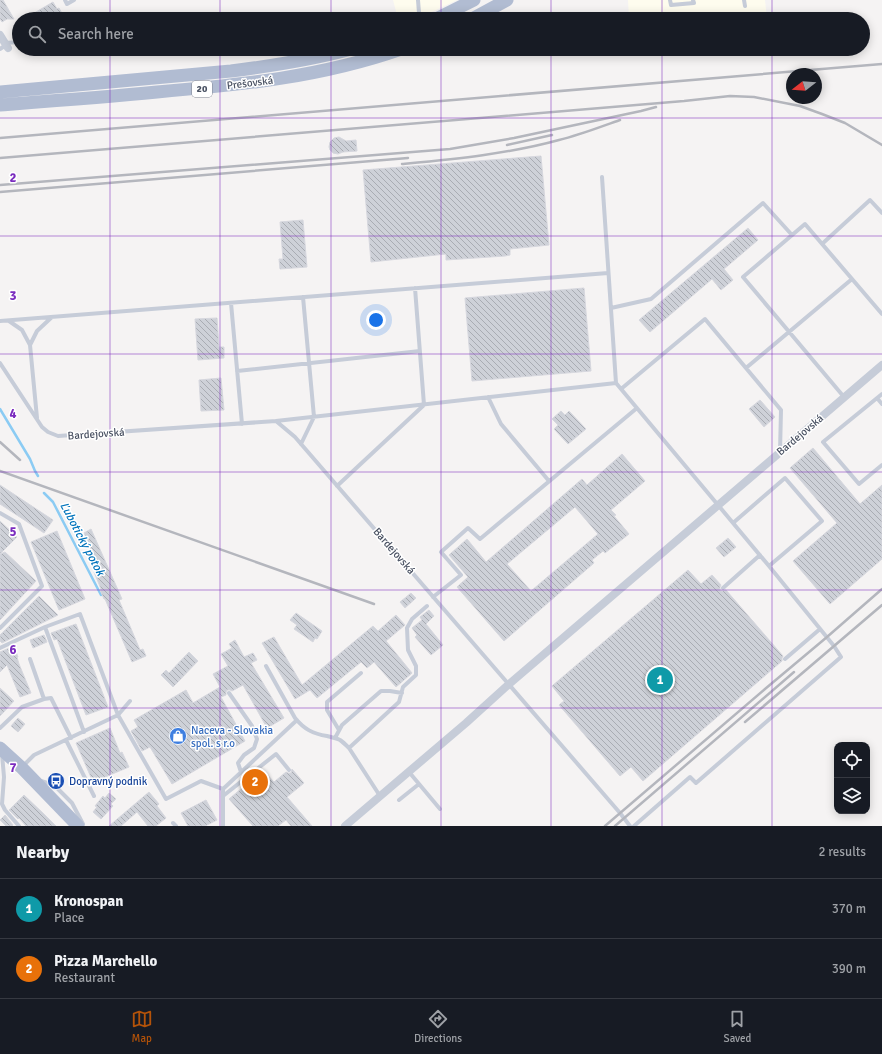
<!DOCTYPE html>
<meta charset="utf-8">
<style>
body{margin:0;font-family:Signika,sans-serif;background:#20242c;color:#f1f3f6}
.controls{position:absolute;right:12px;bottom:12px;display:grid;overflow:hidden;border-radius:8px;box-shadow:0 2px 10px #0003}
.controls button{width:36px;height:36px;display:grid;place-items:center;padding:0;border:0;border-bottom:1px solid #363941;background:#171b24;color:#f1f3f6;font:20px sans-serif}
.compass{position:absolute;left:786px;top:68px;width:36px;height:36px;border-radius:50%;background:#171b24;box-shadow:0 2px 10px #0003;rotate:253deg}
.you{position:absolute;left:376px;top:320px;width:14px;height:14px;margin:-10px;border:3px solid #fff;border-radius:50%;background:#1a73e8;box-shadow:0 0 0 6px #1a73e833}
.badge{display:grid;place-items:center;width:26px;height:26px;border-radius:50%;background:#b45309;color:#fff;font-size:13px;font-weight:700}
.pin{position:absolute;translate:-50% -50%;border:2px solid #fff;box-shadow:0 1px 4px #0006}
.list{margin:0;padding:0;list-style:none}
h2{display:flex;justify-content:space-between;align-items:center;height:52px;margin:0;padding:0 16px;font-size:17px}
h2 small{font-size:13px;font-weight:400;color:#9ea1a6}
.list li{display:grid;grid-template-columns:26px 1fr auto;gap:12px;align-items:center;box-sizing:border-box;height:60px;padding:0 16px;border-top:1px solid #363941}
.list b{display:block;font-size:15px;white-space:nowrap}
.list p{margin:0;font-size:13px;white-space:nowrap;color:#9ea1a6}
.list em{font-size:13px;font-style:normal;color:#9ea1a6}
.icon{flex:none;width:22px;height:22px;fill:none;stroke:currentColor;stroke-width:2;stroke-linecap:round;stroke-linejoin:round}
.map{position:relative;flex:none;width:882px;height:826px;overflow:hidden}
.search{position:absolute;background:#171b24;box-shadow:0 2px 10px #0003;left:12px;right:12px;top:12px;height:44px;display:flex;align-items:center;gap:10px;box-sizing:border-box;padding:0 14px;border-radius:22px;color:#9ea1a6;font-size:15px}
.sheet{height:172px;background:#171b24}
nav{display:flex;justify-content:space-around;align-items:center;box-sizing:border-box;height:56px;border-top:1px solid #363941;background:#171b24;font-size:11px;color:#9ea1a6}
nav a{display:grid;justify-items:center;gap:2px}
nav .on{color:#b45309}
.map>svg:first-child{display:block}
.commercial{fill:#fefcee}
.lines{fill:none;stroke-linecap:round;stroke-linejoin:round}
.stream{stroke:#8bcbf3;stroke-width:2.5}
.building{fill:url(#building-back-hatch);stroke:#d6d7de;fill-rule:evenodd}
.lane{stroke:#c6ccd8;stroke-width:4}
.street{stroke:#c6ccd8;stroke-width:8}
.primary{stroke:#b1bcd2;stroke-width:13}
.rail{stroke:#b4b6bd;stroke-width:2.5}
.grid{fill:none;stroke:#7b2cbf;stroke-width:1;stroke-opacity:0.55}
.labels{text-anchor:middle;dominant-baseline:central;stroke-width:3;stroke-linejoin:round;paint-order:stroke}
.shield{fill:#fff;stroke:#808591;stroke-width:1}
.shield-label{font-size:10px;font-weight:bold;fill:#495162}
.street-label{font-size:11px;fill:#495162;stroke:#fff}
.shop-label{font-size:11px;fill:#366cbe;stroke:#fff;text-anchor:start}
.transit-label{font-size:11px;fill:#164399;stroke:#fff;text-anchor:start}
.water-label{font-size:12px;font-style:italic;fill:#0274bc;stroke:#fff}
.grid-label{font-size:13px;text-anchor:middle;font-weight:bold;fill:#7b2cbf;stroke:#fff;stroke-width:3;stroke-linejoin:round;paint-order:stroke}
</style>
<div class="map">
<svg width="882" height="826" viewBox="0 0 882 826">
<defs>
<pattern id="building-back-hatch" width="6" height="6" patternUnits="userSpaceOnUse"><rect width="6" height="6" fill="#ced1d8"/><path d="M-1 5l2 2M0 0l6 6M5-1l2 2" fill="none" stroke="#a9acb3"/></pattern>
</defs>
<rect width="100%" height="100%" fill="#f5f3f3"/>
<path class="commercial" d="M393 0H457L417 19H398Z
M628 0H765L767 19H629Z"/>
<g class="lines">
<path class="stream" d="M0 409 30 459 35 471 38 476
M44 493 53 502 101 595"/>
</g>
<path class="building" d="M0 0H3L14 19H7L2 22 0 19Z
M53 2 57 9 59 8 65 19H24Z
M339 137 346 141 356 140 357 151 343 152 338 154 333 153 330 150 329 147 330 142 334 138Z
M541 156 549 245 510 249V255L505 256 446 260V254L371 262 363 170Z
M303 220 307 267 280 269 279 259H283L280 222Z
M748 228 758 240 724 269 733 280 721 290 712 279 650 332 639 320Z
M584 288 591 371 472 381 465 298Z
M217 318 219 347H224V358L198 360 195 319Z
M221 378 224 410 201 411 199 380Z
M760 400 775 417 764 427 749 409Z
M561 411 565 415 569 411 586 429 568 444 554 429 558 425 552 419Z
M813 448 860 504 882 485V559L830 604 793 561 837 523 790 468Z
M622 454 645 481 611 510 616 515 614 516 629 534 605 553 603 551 592 560 594 563 504 641 457 587 468 577 449 555 467 539 486 562 582 479 587 485ZM575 507 598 534 531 591 507 564Z
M0 485 53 520 44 533 0 504Z
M0 521 17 537 0 554Z
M91 529 122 599 119 600 140 650 143 649 146 656 132 662 105 599H104L100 590 101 589 94 572 100 569 84 533Z
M57 531 85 599 59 610 31 542Z
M728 538 736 547 724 557 716 548Z
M5 552 36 581 0 620V554Z
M688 570 701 584 712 575 721 585 720 587V590L722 591 726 590 783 656 782 658V661L643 781 631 767 620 776 559 705 564 701 552 686Z
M411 593 416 598 405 608 400 602Z
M39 596 58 615 2 643 0 641V635Z
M429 610 434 616 426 624 443 645 431 655 415 637 417 635 412 628 422 620 420 617Z
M296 613 322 631 317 639 315 638 313 642 294 629 297 625 290 620Z
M396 615 405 625 386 641 412 673 396 687 374 662 367 668 361 662 317 698 310 690 295 699 262 643 274 637 302 685 373 626 378 631Z
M76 624 108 707 86 715 57 639 54 640 51 633Z
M44 635 47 642 33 648 30 640Z
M235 640 244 657 253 653 257 660 251 663 284 718 267 728 243 685 232 691 230 690H227L226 692V695L221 697 245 741 172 784 150 747 142 751 131 731 138 727 134 720 186 690 193 703 220 687 213 674 228 666 221 654 232 648 229 644Z
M14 646 18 657H17L19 664 31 693 20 697 7 665 0 672V652Z
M189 652 198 661 173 687 161 675 166 670 169 673Z
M0 688 14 701 0 716Z
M18 718 25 724 18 732 11 726Z
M110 728 120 753 122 752 129 767 93 782 76 743Z
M292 769 304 783 287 797 312 826H291L286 820 278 826H253L229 799 263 770 274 782 286 772 288 773H291Z
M149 792 159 804 157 806 166 818 156 826H148L137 812 121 826H109Z
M109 793 116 799 111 804 113 806 101 819 93 812 97 807 95 806 103 796 105 798Z
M24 795 45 815 56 826H26L19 818 18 819 9 810Z
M206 800 217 820 205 826H188L181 813Z
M5 815 13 825 12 826H6L0 820Z"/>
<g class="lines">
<path class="lane" d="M65 0 67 4 74 0
M670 0 671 5 694 3 693 0
M744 0 745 6
M416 19 419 13 418 0
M5 43 19 42
M0 49 6 45
M602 177 616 383 769 566 834 646 841 657 696 783 690 777 634 826
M822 244 870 200 882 213
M231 303 242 424
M611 308 651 299 763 203 792 235
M0 321 608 273
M9 321 22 330 30 345
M0 363 42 427 48 432 58 436 276 421 295 437 620 813 630 826
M746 368 852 279
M237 371 420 351
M621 389 705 319 781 410 780 452
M882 394 823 442 859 484 882 465
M488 397 501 424 549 481
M844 397 743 277 805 224 882 314
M877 398 882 404
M37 418 30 345 37 331 52 317
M276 421 616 383
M301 444 314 417 303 297
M337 486 424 405 415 288
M0 513 19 524 42 586 0 628
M733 523 785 478 822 521 769 566
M723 588 760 555
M433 597 461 575 441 552 468 528 480 539 637 408
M0 648 45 627
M785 659 820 629
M266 666 295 718C304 729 313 734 327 736 331 737 336 738 340 740 343 742 346 745 349 748L380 796
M229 693 252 726 257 739 254 748 244 755 238 763 241 772
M44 699 51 698 71 738
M0 728 22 707 44 699 30 659
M339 730 327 710V702L361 673
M84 732 45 627 80 614 118 715 166 799 201 781 223 789
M335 738 342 725 381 691H390L402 693
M66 740 94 796
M349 748 399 702 403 687 416 675V666L408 650 407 628 412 619 427 606
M2 754 4 777 2 804 5 810 19 826
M23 766 34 755 118 715 130 701
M409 772 440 809
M41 781 54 785 72 803 83 824
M223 796 276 754 289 770
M399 800 419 784
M173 823 176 826
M223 826V789L297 720"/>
<path class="street" d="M0 35 8 48
M345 826 466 723 508 685 882 365"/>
<path class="primary" d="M436 19 474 0
M472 19 507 0
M0 92 231 71C271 66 311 60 351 49
M0 105C52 101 105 97 157 92 240 85 321 77 401 49
M0 748 22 768 78 826"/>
<path class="rail" d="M0 138 882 64
M507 145 552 135
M0 158 684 101 730 96 754 97 800 106 822 114 845 123 882 145
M402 164C454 159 508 154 559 140 580 135 600 127 620 120
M0 185 450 149 514 138 641 111 656 107
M0 192 408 158
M0 442 20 460
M0 471 374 604
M745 722 882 605
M605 826 765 689 827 637 882 589
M615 826 794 672"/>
</g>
<path class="grid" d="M110 0V19M220 0V19M331 0V19M441 0V19M551 0V19M662 0V19M772 0V19M110 49V826M220 49V826M331 49V826M441 49V826M551 49V826M662 49V826M772 49V826M0 118H882M0 236H882M0 354H882M0 472H882M0 590H882M0 708H882"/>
<defs>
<g id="shop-disc" transform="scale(0.9)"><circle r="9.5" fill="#3f7fe0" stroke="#fff"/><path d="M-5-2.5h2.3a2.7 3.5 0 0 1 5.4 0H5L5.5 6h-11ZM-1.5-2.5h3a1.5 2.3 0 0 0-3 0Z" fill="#fff"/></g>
<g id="bus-disc" transform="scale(0.9)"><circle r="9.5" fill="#1a4fb4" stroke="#fff"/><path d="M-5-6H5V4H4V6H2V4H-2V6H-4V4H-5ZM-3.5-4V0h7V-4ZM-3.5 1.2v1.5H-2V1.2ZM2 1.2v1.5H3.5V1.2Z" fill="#fff"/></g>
</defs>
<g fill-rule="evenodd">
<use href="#shop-disc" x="178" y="736"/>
<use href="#bus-disc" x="56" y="781"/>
</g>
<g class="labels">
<rect class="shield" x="192" y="81" width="20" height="16" rx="3"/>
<g class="shield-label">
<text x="202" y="89">20</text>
</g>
<g class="street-label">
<text transform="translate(250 83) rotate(-7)">Prešovská</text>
<text transform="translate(96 434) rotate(-4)">Bardejovská</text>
<text transform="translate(800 435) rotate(-40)">Bardejovská</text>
<text transform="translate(394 551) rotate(49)">Bardejovská</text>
</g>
<g class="shop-label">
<text x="191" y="730">Naceva - Slovakia<tspan x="191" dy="13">spol. s r.o</tspan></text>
</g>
<g class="transit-label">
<text x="69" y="781">Dopravný podnik</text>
</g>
<g class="water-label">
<text transform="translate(82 539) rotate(62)">Ľubotický potok</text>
</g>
</g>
<g class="grid-label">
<text x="13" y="182">2</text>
<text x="13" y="300">3</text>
<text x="13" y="418">4</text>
<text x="13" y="536">5</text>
<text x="13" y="654">6</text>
<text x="13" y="772">7</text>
</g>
</svg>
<div class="controls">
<button><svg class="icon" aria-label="locate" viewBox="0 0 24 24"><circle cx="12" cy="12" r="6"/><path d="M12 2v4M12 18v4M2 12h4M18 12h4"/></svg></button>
<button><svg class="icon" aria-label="layers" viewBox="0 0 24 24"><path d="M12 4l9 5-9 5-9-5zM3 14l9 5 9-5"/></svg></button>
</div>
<svg class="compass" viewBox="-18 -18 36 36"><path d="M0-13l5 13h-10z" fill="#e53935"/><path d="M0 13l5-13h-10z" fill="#9ea1a6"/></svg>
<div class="you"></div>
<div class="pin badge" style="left:660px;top:680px;background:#0f9aa8">1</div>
<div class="pin badge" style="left:255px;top:782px;background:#e8710a">2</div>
<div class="search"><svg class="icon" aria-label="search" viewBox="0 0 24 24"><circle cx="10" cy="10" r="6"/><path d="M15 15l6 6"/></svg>Search here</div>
</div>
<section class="sheet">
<h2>Nearby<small>2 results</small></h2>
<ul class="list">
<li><span class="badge" style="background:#0f9aa8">1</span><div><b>Kronospan</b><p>Place</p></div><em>370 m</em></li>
<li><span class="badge" style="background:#e8710a">2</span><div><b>Pizza Marchello</b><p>Restaurant</p></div><em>390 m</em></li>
</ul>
</section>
<nav>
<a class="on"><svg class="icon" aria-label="map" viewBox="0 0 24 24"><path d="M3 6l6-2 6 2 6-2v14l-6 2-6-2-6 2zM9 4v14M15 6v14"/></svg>Map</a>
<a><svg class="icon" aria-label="directions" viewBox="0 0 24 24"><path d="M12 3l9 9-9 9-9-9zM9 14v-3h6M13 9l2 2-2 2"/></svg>Directions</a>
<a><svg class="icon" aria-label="saved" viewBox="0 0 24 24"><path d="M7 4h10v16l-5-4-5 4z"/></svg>Saved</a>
</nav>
